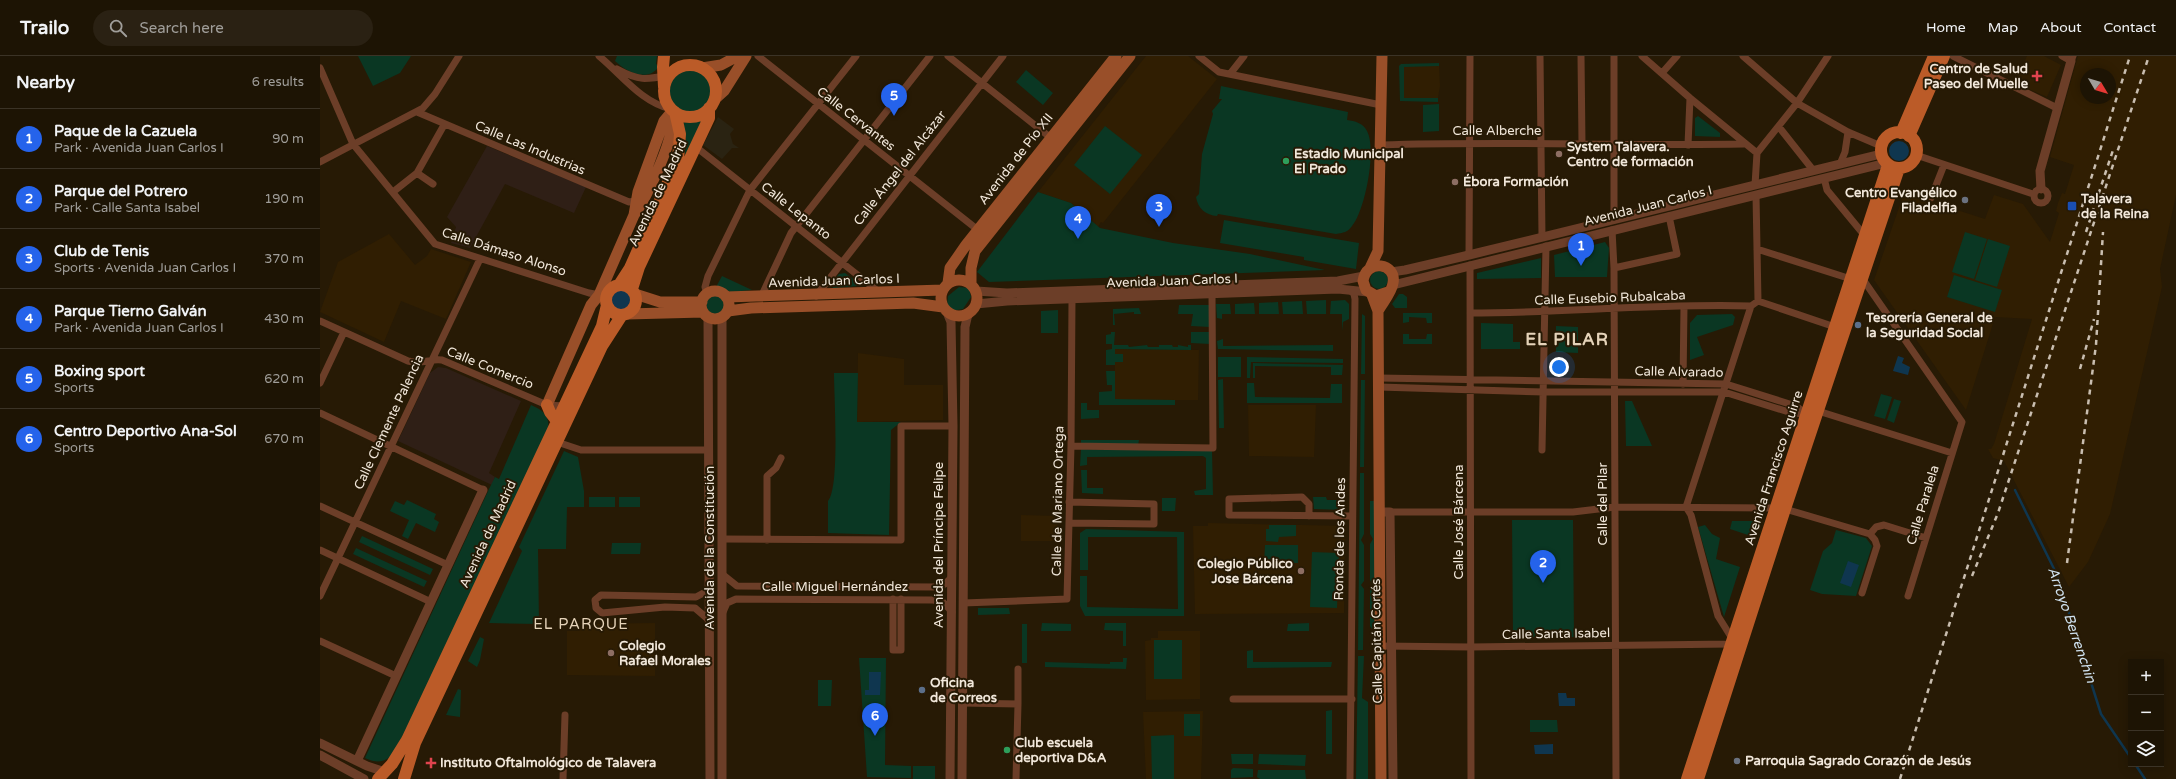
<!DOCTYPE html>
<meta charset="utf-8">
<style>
body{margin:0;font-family:"Varela Round",sans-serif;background:#2a2113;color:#f1f3f6}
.controls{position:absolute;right:12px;bottom:12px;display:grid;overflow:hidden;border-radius:0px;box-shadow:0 2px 10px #0003}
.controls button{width:36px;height:36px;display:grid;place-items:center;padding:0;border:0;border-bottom:1px solid #3b3326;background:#1d1404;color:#f1f3f6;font:20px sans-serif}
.compass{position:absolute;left:1760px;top:12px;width:36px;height:36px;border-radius:50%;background:#1d1404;box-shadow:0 2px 10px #0003;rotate:128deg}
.you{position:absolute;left:1239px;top:311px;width:14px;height:14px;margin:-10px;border:3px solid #fff;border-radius:50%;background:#1a73e8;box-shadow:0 0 0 6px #1a73e833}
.badge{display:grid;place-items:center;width:26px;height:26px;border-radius:50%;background:#2563eb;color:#fff;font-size:13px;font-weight:700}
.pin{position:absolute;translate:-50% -33px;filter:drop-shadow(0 1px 2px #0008)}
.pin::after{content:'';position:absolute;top:21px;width:14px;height:12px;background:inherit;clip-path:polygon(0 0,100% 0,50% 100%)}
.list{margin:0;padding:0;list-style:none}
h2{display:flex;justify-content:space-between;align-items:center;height:52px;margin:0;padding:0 16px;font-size:17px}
h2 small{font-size:13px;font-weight:400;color:#a09e9a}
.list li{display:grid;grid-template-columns:26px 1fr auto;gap:12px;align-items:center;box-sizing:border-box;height:60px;padding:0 16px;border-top:1px solid #3b3326}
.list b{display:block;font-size:15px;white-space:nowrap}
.list p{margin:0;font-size:13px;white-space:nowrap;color:#a09e9a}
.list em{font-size:13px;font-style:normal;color:#a09e9a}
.icon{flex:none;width:22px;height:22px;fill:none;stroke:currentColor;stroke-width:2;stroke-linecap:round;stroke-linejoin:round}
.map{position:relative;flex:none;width:1856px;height:723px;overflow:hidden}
header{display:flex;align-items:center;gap:24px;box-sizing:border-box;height:56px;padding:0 20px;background:#1d1404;border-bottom:1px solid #3b3326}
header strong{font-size:19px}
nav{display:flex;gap:22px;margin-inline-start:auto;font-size:14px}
.search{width:280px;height:36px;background:#2a2113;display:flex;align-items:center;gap:10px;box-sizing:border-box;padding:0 14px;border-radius:22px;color:#a09e9a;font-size:15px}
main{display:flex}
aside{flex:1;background:#1d1404}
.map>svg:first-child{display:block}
.commercial{fill:#2a2312}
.industrial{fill:#2f1f16}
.built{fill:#301e02;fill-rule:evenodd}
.green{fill:#0a3723}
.water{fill:#0f364f}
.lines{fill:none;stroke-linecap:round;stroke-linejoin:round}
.stream{stroke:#0f364f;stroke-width:2.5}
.minor{stroke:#6c3e28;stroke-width:7}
.tertiary{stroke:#6c3e28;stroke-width:9}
.secondary{stroke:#994f29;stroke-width:11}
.primary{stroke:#bb5b28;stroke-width:12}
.rail{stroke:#c9beb0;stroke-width:2.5;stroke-dasharray:5 5;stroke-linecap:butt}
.health-dot{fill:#e0444e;stroke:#271a05;stroke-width:1.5}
.education-dot{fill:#8d6e63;stroke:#271a05;stroke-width:1.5}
.leisure-dot{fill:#2e9e5b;stroke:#271a05;stroke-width:1.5}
.worship-dot{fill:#6b7280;stroke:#271a05;stroke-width:1.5}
.transit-dot{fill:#1a4fb4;stroke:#271a05;stroke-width:1.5}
.service-dot{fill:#5c6f8a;stroke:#271a05;stroke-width:1.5}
.labels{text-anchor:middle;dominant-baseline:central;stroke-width:4;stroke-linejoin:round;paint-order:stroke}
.poi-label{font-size:13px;font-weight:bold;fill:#f2e8db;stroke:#271a05;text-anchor:start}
.street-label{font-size:13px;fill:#f2e8db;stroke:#271a05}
.water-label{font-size:14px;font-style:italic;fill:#cfe1ef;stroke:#271a05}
.quarter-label{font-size:15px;letter-spacing:1px;fill:#e5d3b9;stroke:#271a05}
.district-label{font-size:17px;font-weight:bold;letter-spacing:1px;fill:#e5d3b9;stroke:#271a05}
</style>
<header>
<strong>Trailo</strong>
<div class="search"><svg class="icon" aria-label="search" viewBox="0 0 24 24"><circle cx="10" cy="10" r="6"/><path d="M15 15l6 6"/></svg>Search here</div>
<nav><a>Home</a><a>Map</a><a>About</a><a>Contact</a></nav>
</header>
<main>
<aside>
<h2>Nearby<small>6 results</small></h2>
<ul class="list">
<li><span class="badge">1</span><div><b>Paque de la Cazuela</b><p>Park · Avenida Juan Carlos I</p></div><em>90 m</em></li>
<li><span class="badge">2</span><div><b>Parque del Potrero</b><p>Park · Calle Santa Isabel</p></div><em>190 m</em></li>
<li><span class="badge">3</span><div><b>Club de Tenis</b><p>Sports · Avenida Juan Carlos I</p></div><em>370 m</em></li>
<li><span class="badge">4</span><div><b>Parque Tierno Galván</b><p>Park · Avenida Juan Carlos I</p></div><em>430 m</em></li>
<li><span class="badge">5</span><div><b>Boxing sport</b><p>Sports</p></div><em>620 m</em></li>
<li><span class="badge">6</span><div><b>Centro Deportivo Ana-Sol</b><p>Sports</p></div><em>670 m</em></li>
</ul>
</aside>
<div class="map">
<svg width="1856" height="723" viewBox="0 0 1856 723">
<rect width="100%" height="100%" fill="#271a05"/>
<path class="commercial" d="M398 61 414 73 410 78 413 88 419 92H412L402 103 383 89Z"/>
<path class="industrial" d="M167 90 266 131 254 157 185 128 150 192 131 187 136 171 127 161Z
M118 311 126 312 201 345 169 417 175 421 172 429 78 385 110 317Z"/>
<path class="built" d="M826 0H868L897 23 783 167 781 166 778 171 751 147 718 136Z
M1707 0H1724L1741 9 1727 41 1695 27Z
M1758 0H1856V139L1840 213 1842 231 1790 458 1768 506 1749 531 1684 405 1673 402 1668 393H1671L1674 388 1712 263 1675 261 1646 354 1554 224 1584 137 1665 163 1674 139 1703 148 1730 186 1739 157 1736 155 1738 147 1742 137 1745 138 1754 109 1730 101ZM1766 18H1790V42H1766Z
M1084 10H1119L1120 30 1118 42H1084Z
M69 178 95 209 107 200 111 193 151 206 126 263 81 245 64 286 0 256 18 206Z
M794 293 879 294 878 344H795V306H802L803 298H794Z
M538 297 584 303V329H623V364L537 366Z
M928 349H996L994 401 929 400Z
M701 459 738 460 737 485H701Z
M888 467 1025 470 1024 557 875 558 873 470H888Z
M335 567V620L247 619V575H257L264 568Z
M838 575H880V643L826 644 825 585 831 584V582H838Z
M883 655 881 723H826L823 656Z"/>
<path class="green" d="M38 0H91L80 17 53 30Z
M297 0H337L336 8 339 10C329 27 306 16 295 5Z
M1119 7V10L1084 11V42H1118V46L1080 45 1079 10 1081 8Z
M706 14 733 37 723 49 696 26Z
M349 35a21 21 0 1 1 42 0a21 21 0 1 1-42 0Z
M901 30 1028 56 1027 64C1035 65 1043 67 1047 75 1057 93 1045 155 1032 170 1028 176 1023 177 1016 178L898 158 897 160C886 159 878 153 876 141L879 138 882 98 893 58 892 55 902 43H899Z
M1119 48V75L1103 76V49Z
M1378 60 1400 77V81L1375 80V62Z
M385 63 364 107 366 87 363 66H378Z
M785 70 822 99 790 138 754 109Z
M718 136 751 147 780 172 853 187 930 198 1005 214 669 226 657 216Z
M904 164 1039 187 1036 213 984 204V201L900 187Z
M1645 176 1667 183 1654 223 1632 216Z
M1668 183 1690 190 1677 231 1655 224Z
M1285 186 1289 192 1287 221H1235L1234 199Z
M1221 202V222L1157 223V217Z
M1050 224a9 9 0 1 1 18 0a9 9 0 1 1-18 0Z
M525 217 539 227 537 230 513 232 512 227 519 218Z
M1634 219 1682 234 1675 256 1627 241Z
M402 220 432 234 411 236 396 231Z
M639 231 649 232 651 241 643 253 632 255 627 249 628 240Z
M1079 238H1083L1087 241V252H1075L1072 248Z
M386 249a9 9 0 1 1 18 0a9 9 0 1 1-18 0Z
M1006 244V258H987L986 245Z
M1025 244 1029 248V263L1023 266 1022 275V258H1010L1011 245Z
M982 245 983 258H963L962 246Z
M958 246 959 258H939V247Z
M934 247 935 258H915V248Z
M896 248H910L911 258H902V263L897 262Z
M859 249H889L890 271 871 270 873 258H858Z
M819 252 821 258H814V256L794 258 795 269H793V253Z
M738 254V277H721V255Z
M1083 257H1112V267H1107L1106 262 1089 261V266L1083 267Z
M1042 258 1045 260V318H1041Z
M1377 259 1412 258 1415 261 1413 269 1377 281 1384 299 1370 304V267Z
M1161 267 1193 268V286H1200V293H1161Z
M1236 270 1258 271V297L1236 296Z
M791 276H795L794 289H808L809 291 827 289 828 291H839V289H852L853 291H858V289L868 291V289H871V294L795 293V298H803V306H795V309H786V294L792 293V288H786V279L791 278Z
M871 276H890V288L871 287Z
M1083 278H1089V283H1106L1107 278H1112V288H1083Z
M903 283V290L1013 289V295L898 293 897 285Z
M898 301H921V321H898Z
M927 301 1023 303V307L931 306 930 322H927Z
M933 307 1023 309 1022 319H1011V311L935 310V322H933Z
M786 315H795V343L855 344V349H779V336L792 335V329H787Z
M514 317H538L537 366H581L571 374 569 479 508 477V445C520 431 514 340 514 317Z
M903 323 904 372H899L898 324Z
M1041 324H1045L1044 411H1040Z
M927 327H934L935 341 1010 342 1011 328H1022V347H927Z
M1561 338 1572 341 1565 363 1554 360Z
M1574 343 1581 345 1574 367 1567 364Z
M1305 345H1312L1332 390H1306Z
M761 347H767V354H779V362L761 363Z
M211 349C223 354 230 360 228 373L77 694C67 705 60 709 45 702L169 433 175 421 179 423Z
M761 384H819L818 389H761Z
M761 393 892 394 893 439H875L874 435 886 433V402L883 400 767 401V409L760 410Z
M244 395 258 401 264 435V451H247L246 493H218L219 568 169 567 202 495 199 491Z
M761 414H767V432H783V438L762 437Z
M1040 417H1044V478L1041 484 1044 489V525L1041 529 1044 533 1043 594H1038Z
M269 441H295V451H269Z
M299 441H320V451H299Z
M993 441H1006L1007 444H1023V454L994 453Z
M842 442H856L855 455H842Z
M87 444 116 458 114 463 119 466 115 476 96 467 88 483 82 480 89 464 70 455 75 445 84 449Z
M1050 445H1055V572L1052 573 1050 570V534L1053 529 1050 524V488L1053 483 1050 478Z
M1192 464H1253L1254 581H1193Z
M1412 465H1435L1431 480 1410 473Z
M949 469H976V480L959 481 958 486 946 485V473H949Z
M1385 469 1392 478 1400 482 1396 503 1420 511 1404 561 1378 471Z
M766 473 864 476V560H765L760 550V520H767V551L858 553 857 481H768V514H760V477Z
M1516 474 1546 482 1552 490 1536 540 1502 538 1490 534 1503 495 1512 487Z
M42 480 113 513 110 519 39 486Z
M292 487H321L320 498H291Z
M945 489H978V507H944Z
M36 492 107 525 104 531 33 498Z
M992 496 1019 497 1017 552 990 551Z
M658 552H689L690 558 658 559Z
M722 567 751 568V575H721Z
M785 567H806V590H803V575L784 574Z
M989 567V575H967L968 568Z
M702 568H707V607H702Z
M160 581 164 583 160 604 157 611 148 605Z
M834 584H862V623H834Z
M933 594V606H1012L1011 611 927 612V595Z
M1038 600H1044L1042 642 1048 646V723H1036Z
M539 602H566L565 709 591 710V722L547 721Z
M803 602H807L806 613 725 611V606L790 608V606H803Z
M498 624H512L511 650H498Z
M138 633 141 634 140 661 126 659Z
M1012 654V698H1006V655Z
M864 658H880V680H864Z
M1210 664H1237L1238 676H1210Z
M854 679V723H832L831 680Z
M911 698H933V708H912Z
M939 698 986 699 985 710 938 708Z
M593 710H615V723H593Z
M913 712 933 713V721L911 722V714Z
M938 714H985L986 723H940L937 721Z"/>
<path class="water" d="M1569 95a10 10 0 1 1 20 0a10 10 0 1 1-20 0Z
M291 244a10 10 0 1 1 20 0a10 10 0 1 1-20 0Z
M1578 300 1584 302 1582 307 1590 311 1588 319 1573 315Z
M1528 505 1539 509 1531 531 1520 527Z
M549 616H561L560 639H545V634H549Z
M1238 637H1246L1247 642H1255V650H1239Z
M1233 688V698H1215L1214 689Z"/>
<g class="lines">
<path class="stream" d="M1695 434 1737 519 1781 658 1811 702
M1815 708 1825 723"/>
<path class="minor" d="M279 0C302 19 321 46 351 53
M438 0 658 174
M628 0 731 82
M879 0 899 16 1061 49
M1220 0 1222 181
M1261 0 1262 87
M1294 0V163
M1322 0 1370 42 1437 97
M1423 0 1477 47 1528 76 1561 90
M1633 0 1737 52
M1742 0 1751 5 1753 0
M0 12 33 88 115 188 269 237 286 240
M297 13C319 25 325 24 350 19
M1342 17 1357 0
M910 18 924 0
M97 56 309 146 315 145
M1459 71 1493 114
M1061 89C1182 85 1303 90 1424 88
M1368 89 1370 42
M376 91 559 236
M1596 99 1713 138
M0 106 103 52 115 38 139 0
M1520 108 1525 96 1528 76
M97 117 113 128
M1504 122 1507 134 1545 180
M1435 129 1437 97 1477 47 1508 0
M1714 140a7 7 0 1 1 14 0a7 7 0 1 1-14 0Z
M73 136 97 117 124 69
M1611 142 1624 109
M1292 174 1294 212 1296 723
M1437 193 1531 223
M1149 199 1150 0
M1150 209 1151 723
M1294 212 1357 198 1349 160
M1542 222 1642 366 1588 540
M1030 234 1034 238 1035 243 1030 723
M387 239 385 231 388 220 430 134 536 0
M496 240 683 0
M441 241 471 177 610 0
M1438 245 1515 271
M1150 257C1244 257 1338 247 1431 250
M0 265 88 305C104 309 110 302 122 304L227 349 244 350
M1059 322 1406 328 1476 350 1486 358
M0 327 24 276
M1363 328 1364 251
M1059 331 1224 336H1404L1472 357 1486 358
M1498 355 1632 397
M0 357 163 434
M237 386 261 394H389
M751 390 893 392 892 238
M1222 394 1226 190
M0 450 128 509
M1465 453 1550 478 1556 471 1564 469 1606 482
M1070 456H1253L1295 451 1456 452
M989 460V448L982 441 909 443V459L1032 460
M749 467 834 468V448L749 446
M403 483 581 484V370H633
M447 484V420L456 412 461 402
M0 494 111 546
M402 518 417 530 617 531 625 528 632 521
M389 534 376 541 281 539 275 544 276 552 282 557 345 551 375 552 389 564
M1542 537 1557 490 1555 484 1550 478
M0 540 160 203
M573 543V594H581V543
M643 547 747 543 751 390 752 243
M403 556 407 547 416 543 613 544 623 546 632 556
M1413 584 1398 560 1371 459 1366 451 1431 250 1438 245 1436 139
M0 585 76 620
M1061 590 1151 591 1411 588
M913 643H1032
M643 647 698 648 696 723
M698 648V613
M243 723 245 659"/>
<path class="tertiary" d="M1721 133 1720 115 1751 5
M1071 216 1085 214 1149 199 1561 98
M1073 229 1566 107
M656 235 687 237 1018 225 1044 220
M656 248 687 245 1018 233 1048 236
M627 256 631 266 633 370 630 723
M388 261 390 723
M1060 456H1070L1073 723
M0 687 47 710 65 716
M0 699 44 723
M37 705 163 434
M402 723V261
M642 723 645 271 648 258"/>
<path class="secondary" d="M382 12 401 9 418 0
M394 44 404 35 426 0
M314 159C327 141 349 93 352 71 352 67 350 63 349 59L351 56
M1050 212 1058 195 1062 0
M621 242a18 18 0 1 1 36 0a18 18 0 1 1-36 0Z
M628 227 630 212 646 189 796 0
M651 228V212L655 195 810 0
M381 249a14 14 0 1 1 28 0a14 14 0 1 1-28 0Z
M315 238 340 246H382
M1052 239 1058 255 1061 723
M406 241 623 234
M408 255 431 252 593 247 623 251
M1058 255C1063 246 1072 236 1073 227 1077 207 1046 202 1043 225L1046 234 1056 240 1068 236
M307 258 383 256
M227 349 271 249 279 239 314 159 318 136 344 65 349 59"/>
<path class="primary" d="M344 35a26 26 0 1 1 52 0a26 26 0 1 1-52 0Z
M344 31 343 11 344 0
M1561 94a18 18 0 1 1 36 0a18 18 0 1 1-36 0Z
M1581 77 1614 0
M1589 80 1624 0
M286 244a15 15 0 1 1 30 0a15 15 0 1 1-30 0Z
M299 229 310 212 358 104 360 78 355 56
M312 233 319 211 389 62V52
M227 349 230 356 237 365
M58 723 72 708 87 684 282 270 287 249
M84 723 95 687 282 290 302 259
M1367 723 1568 109
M1378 723 1465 453 1579 112"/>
<path class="rail" d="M1766 176 1794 91
M1760 313 1774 263
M1747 507 1776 289 1783 176
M1652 520 1678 457 1829 0
M1580 723 1810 0"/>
</g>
<g class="health-dot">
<path d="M1715 14h4v4h4v4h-4v4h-4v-4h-4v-4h4z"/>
<path d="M109 701h4v4h4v4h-4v4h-4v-4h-4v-4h4z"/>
</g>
<g class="education-dot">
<circle cx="1239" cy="98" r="4"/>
<circle cx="1135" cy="126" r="4"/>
<circle cx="981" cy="515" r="4"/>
<circle cx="291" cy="597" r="4"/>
</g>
<g class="leisure-dot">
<circle cx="966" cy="105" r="4"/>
<circle cx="687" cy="694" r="4"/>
</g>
<g class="worship-dot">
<circle cx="1645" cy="144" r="4"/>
<circle cx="1417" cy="705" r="4"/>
</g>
<rect class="transit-dot" x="1747" y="145" width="10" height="10" rx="2"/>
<g class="service-dot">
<circle cx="1538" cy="269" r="4"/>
<circle cx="602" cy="634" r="4"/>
</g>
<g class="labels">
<g class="poi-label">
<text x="1708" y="13" text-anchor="end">Centro de Salud<tspan x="1708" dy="15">Paseo del Muelle</tspan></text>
<text x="1247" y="91">System Talavera.<tspan x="1247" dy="15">Centro de formación</tspan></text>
<text x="974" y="98">Estadio Municipal<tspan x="974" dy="15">El Prado</tspan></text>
<text x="1143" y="126">Ébora Formación</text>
<text x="1637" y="137" text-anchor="end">Centro Evangélico<tspan x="1637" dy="15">Filadelfia</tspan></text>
<text x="1761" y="143">Talavera<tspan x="1761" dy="15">de la Reina</tspan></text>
<text x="1546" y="262">Tesorería General de<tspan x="1546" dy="15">la Seguridad Social</tspan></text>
<text x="973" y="508" text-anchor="end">Colegio Público<tspan x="973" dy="15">Jose Bárcena</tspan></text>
<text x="299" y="590">Colegio<tspan x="299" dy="15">Rafael Morales</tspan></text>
<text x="610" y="627">Oficina<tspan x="610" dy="15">de Correos</tspan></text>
<text x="695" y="687">Club escuela<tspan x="695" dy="15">deportiva D&amp;A</tspan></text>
<text x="1425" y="705">Parroquia Sagrado Corazón de Jesús</text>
<text x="120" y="707">Instituto Oftalmológico de Talavera</text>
</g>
<g class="street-label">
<text transform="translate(536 63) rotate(38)">Calle Cervantes</text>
<text x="1177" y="75">Calle Alberche</text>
<text transform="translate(210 92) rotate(23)">Calle Las Industrias</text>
<text transform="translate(696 103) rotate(-52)">Avenida de Pío XII</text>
<text transform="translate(580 112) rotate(-52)">Calle Ángel del Alcázar</text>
<text transform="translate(338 137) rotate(-64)">Avenida de Madrid</text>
<text transform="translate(1328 150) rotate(-14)">Avenida Juan Carlos I</text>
<text transform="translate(476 155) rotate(38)">Calle Lepanto</text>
<text transform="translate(184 196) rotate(18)">Calle Dámaso Alonso</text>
<text transform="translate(514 225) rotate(-2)">Avenida Juan Carlos I</text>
<text transform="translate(852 225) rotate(-2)">Avenida Juan Carlos I</text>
<text transform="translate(1290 242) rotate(-2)">Calle Eusebio Rubalcaba</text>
<text transform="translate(170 312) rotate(22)">Calle Comercio</text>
<text transform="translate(1359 316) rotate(1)">Calle Alvarado</text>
<text transform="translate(69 366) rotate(-65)">Calle Clemente Palencia</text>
<text transform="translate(1454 412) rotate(-72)">Avenida Francisco Aguirre</text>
<text transform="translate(738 445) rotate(-89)">Calle de Mariano Ortega</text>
<text transform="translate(1283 448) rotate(-90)">Calle del Pilar</text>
<text transform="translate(1603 449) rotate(-73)">Calle Paralela</text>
<text transform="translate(1139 466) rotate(-90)">Calle José Bárcena</text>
<text transform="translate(168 478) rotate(-65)">Avenida de Madrid</text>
<text transform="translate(1020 483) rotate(-89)">Ronda de los Andes</text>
<text transform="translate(619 489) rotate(-90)">Avenida del Príncipe Felipe</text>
<text transform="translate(390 492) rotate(-90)">Avenida de la Constitución</text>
<text x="515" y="531">Calle Miguel Hernández</text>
<text transform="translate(1236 578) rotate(-1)">Calle Santa Isabel</text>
<text transform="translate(1057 585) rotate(-91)">Calle Capitán Cortés</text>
</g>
<g class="water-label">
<text transform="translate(1752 569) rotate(71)">Arroyo Berrenchin</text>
</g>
<g class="quarter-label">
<text x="261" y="568">EL PARQUE</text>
</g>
<g class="district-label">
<text x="1247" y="283">EL PILAR</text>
</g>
</g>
</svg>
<div class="controls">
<button>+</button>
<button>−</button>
<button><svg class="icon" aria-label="layers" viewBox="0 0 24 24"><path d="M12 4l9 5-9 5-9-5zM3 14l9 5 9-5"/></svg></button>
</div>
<svg class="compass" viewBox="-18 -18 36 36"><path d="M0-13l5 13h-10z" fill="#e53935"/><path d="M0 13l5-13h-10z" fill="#a09e9a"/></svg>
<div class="you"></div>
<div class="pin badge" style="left:1261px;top:210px">1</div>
<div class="pin badge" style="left:1223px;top:527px">2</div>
<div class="pin badge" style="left:839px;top:171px">3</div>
<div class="pin badge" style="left:758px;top:183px">4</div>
<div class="pin badge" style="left:574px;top:60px">5</div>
<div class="pin badge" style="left:555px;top:680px">6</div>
</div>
</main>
